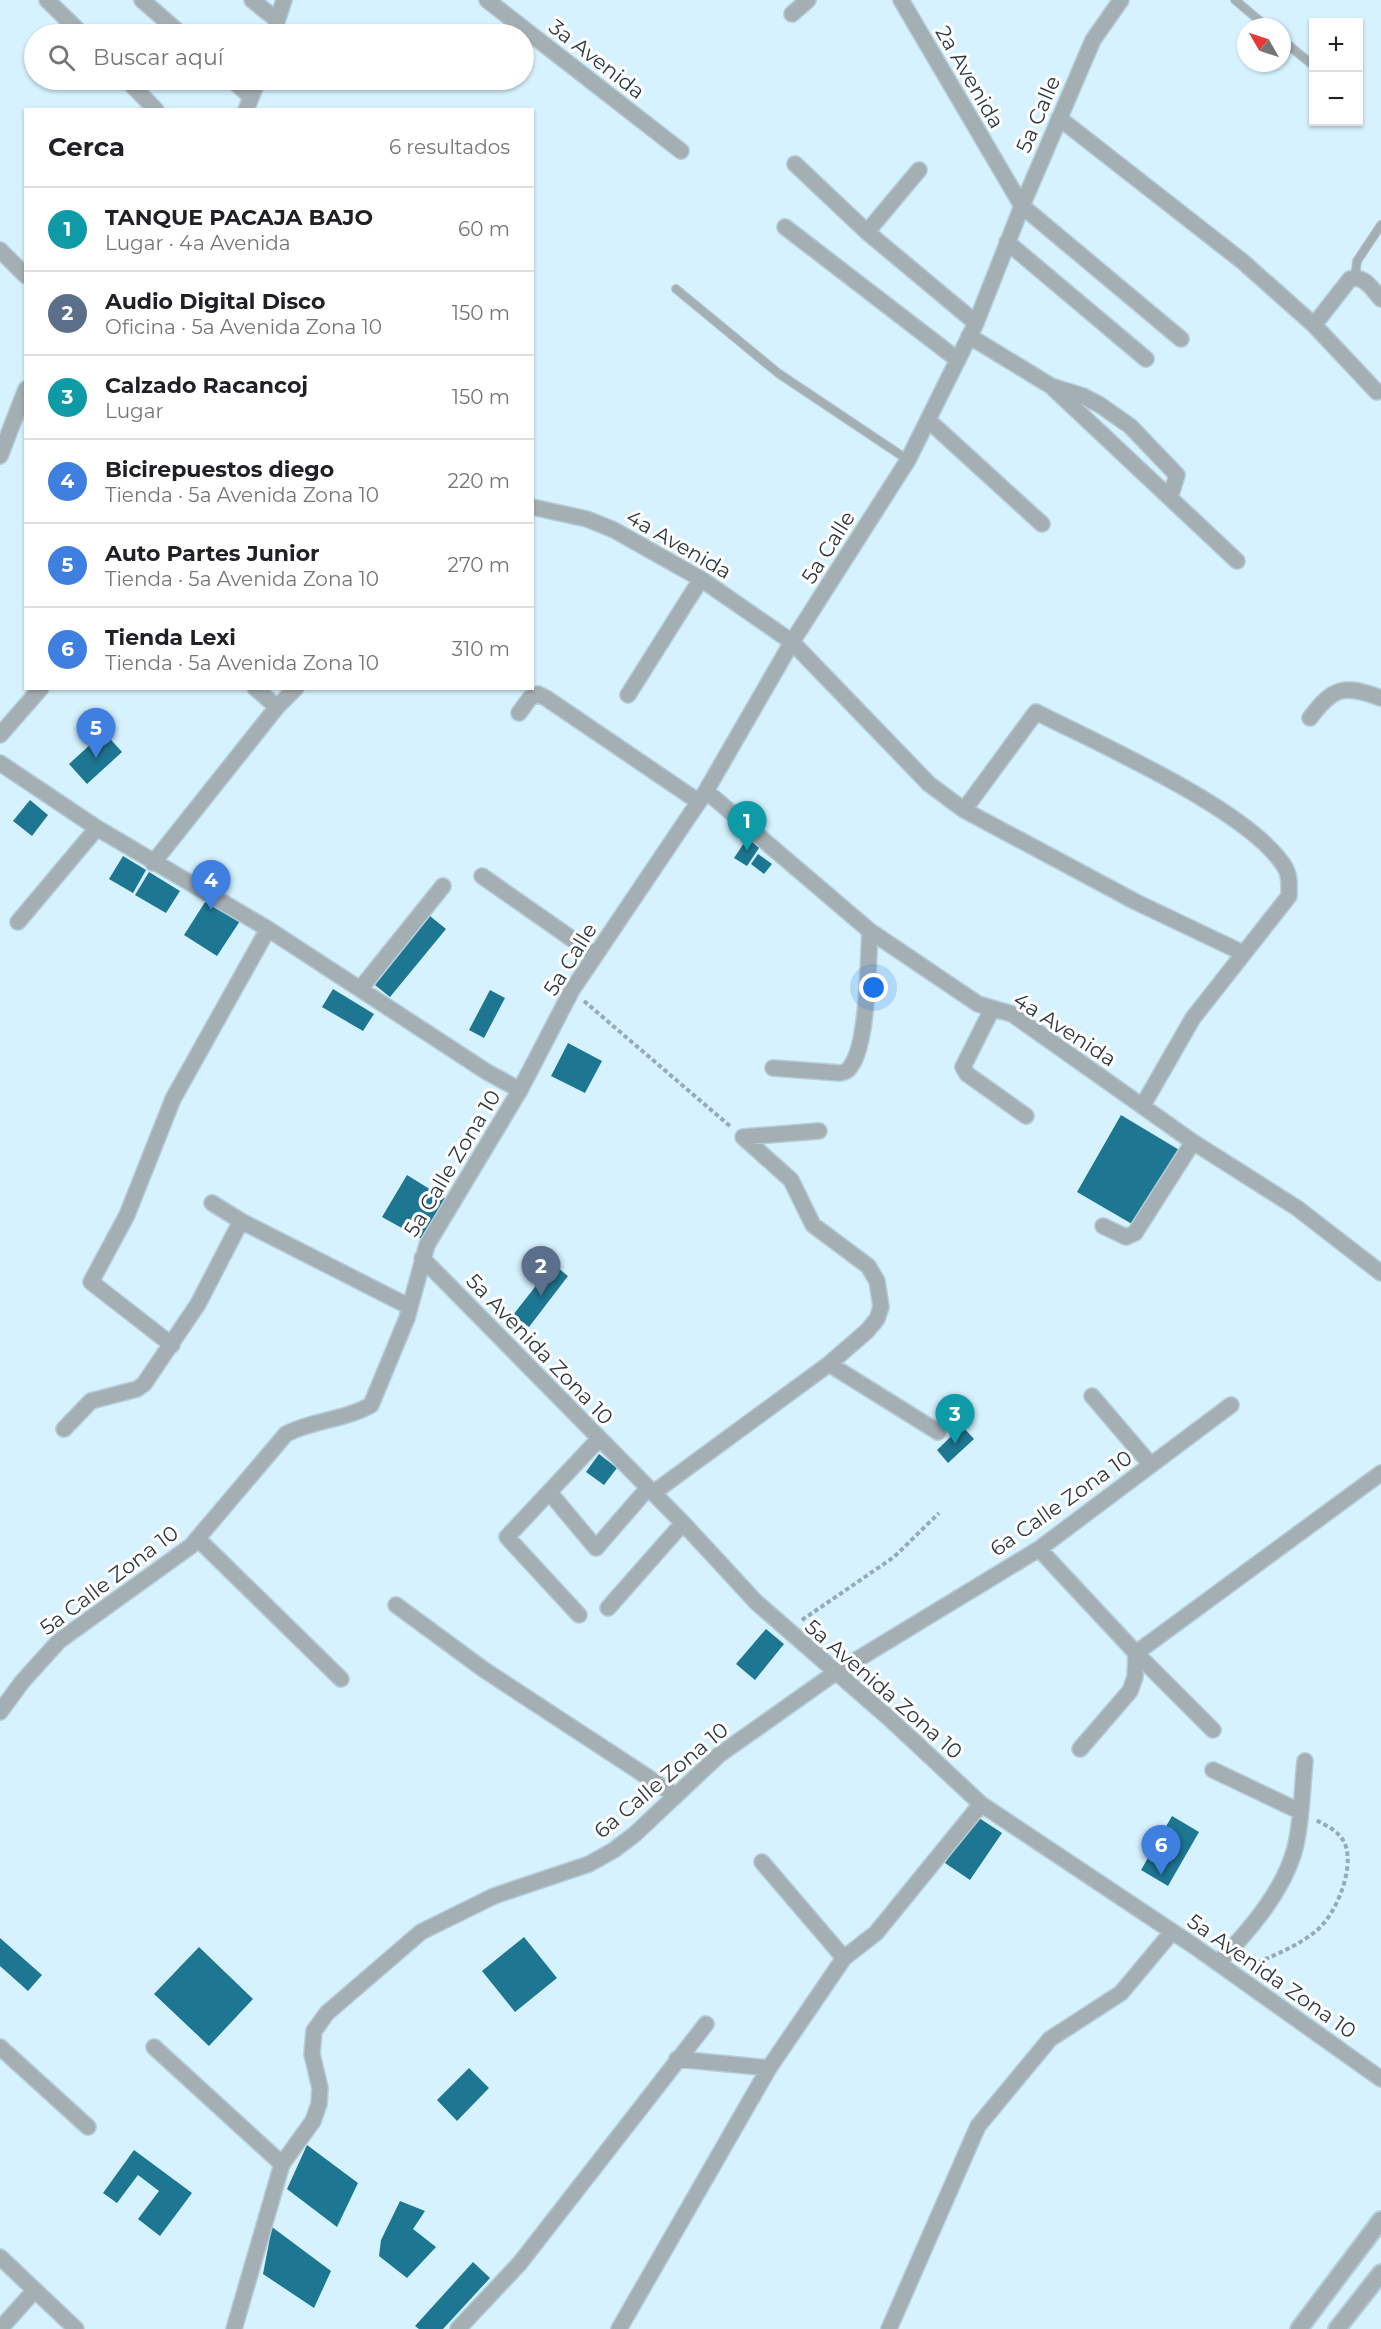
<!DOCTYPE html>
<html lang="es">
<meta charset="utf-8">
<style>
body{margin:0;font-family:Montserrat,sans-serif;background:#f6f6f6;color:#202124}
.controls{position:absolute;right:18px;top:18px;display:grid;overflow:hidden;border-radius:0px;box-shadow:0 2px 4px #0004}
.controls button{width:54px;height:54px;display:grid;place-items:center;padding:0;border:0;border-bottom:2px solid #e0e0e0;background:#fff;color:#202124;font:30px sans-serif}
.compass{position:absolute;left:1237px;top:18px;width:54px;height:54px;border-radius:50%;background:#fff;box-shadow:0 2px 4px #0004;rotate:309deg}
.you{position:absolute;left:874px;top:988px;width:21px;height:21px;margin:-15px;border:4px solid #fff;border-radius:50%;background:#1a73e8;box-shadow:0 0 0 9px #1a73e833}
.badge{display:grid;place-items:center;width:39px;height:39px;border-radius:50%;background:#0b8043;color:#fff;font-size:20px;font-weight:700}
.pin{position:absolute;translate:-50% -50px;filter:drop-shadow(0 2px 3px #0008)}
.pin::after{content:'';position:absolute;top:32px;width:21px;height:18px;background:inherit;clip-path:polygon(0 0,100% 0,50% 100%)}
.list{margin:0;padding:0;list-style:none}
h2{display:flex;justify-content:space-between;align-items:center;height:78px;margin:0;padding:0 24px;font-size:26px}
h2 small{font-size:20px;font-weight:400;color:#757577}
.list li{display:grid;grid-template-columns:39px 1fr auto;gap:18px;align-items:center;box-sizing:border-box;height:84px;padding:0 24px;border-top:2px solid #e0e0e0}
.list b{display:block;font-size:22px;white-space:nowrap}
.list p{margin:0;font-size:20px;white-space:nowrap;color:#757577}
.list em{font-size:20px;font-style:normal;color:#757577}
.icon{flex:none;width:33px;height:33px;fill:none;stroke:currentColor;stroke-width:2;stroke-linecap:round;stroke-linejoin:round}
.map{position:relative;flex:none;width:1381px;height:2329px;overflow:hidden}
.search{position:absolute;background:#fff;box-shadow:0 2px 4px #0004;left:24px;top:24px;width:510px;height:66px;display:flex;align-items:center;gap:15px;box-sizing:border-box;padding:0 21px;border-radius:33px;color:#757577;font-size:22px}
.panel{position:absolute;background:#fff;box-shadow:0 2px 4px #0004;left:24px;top:108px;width:510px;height:582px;border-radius:0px}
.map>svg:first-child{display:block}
.building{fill:#1e7792}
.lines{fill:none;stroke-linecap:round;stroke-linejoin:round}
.service-casing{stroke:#b5cdd8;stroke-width:10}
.minor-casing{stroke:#b5cdd8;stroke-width:18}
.tertiary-casing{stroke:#b5cdd8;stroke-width:20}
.path{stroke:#96abb5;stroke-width:4;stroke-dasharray:4.5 3;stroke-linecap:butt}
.service{stroke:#a4afb4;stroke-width:8}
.minor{stroke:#a4afb4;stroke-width:15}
.tertiary{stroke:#a4afb4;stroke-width:16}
.labels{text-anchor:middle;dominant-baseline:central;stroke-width:6;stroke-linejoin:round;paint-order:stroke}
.street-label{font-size:21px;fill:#2f3a3f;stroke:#fff}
</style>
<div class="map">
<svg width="1381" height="2329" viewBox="0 0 1381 2329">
<rect width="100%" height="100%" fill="#d6f2fe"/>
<path class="building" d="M104 732 122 752 87 784 69 764Z
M30 800 48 815 32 836 13 821Z
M748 837 761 845 747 866 734 858Z
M758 854 772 864 764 874 751 864Z
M123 856 146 870 133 893 109 879Z
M149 872 180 891 166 913 135 895Z
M207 899 240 921 217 956 184 935Z
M430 916 446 929 390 997 375 985Z
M333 989 374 1014 363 1031 322 1007Z
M490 990 505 998 484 1038 469 1030Z
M568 1043 602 1061 585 1093 551 1076Z
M1121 1115 1181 1151 1132 1224 1077 1192Z
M407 1175 449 1201 425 1241 382 1217Z
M553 1264 568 1276 529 1327 513 1315Z
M962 1426 974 1439 948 1463 937 1450Z
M599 1454 617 1468 604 1485 586 1472Z
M766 1629 784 1644 755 1680 736 1664Z
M976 1816 1002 1833 970 1880 945 1863Z
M1172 1816 1199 1832 1168 1886 1141 1870Z
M524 1937 557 1978 515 2012 482 1971Z
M0 1938 42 1975 28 1991 0 1966Z
M199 1947 253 1999 209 2046 154 1994Z
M469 2068 489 2088 457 2121 437 2100Z
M307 2145 358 2183 337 2227 287 2189Z
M134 2150 192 2193 160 2236 138 2219 159 2191 138 2175 117 2203 103 2193Z
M400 2201 425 2211 413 2229 436 2247 407 2278 379 2256 381 2240Z
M272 2227 331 2271 314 2308 263 2274Z
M473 2262 490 2278 443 2329H419L415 2326Z"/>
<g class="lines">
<g class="service-casing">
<path id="service" d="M1235 0 1267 27
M1282 40 1314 66
M1355 277 1357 261 1381 225
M676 289 778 373 908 460"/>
</g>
<g class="minor-casing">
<path id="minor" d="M47 0 82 34
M142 0 181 34
M252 0 277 20
M487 0 681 151
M901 0 1022 206 1181 339
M792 14 808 0
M273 34 284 0
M127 80 156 110
M232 80 251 97
M246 110 258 80
M1059 118 1242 261 1314 325 1377 392
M795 164 867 232 976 323
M785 227 958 360
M867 232 919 170
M1007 242 1146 359
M0 250 26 276
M1314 325 1350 279C1365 275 1372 289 1381 299
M969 336 1051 386 1083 396 1100 405 1130 426 1177 475 1170 498
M1053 388 1237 561
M928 420 1042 524
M0 456 26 389
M532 507 587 519 614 530 701 579 792 642 929 784 964 810 1136 902 1243 953
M255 688 277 707
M628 695 701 579
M519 713 530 698 538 694 546 698 699 802
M1310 718C1333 687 1344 684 1381 698
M0 735 41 688
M0 763 97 828 268 929 487 1072 520 1090
M706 791 870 931 978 1004 1012 1014 1193 1142 1297 1208 1381 1273
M964 810 1036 712C1097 743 1254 812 1286 869 1290 877 1289 886 1289 896L1193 1018 1143 1105
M153 863 277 707 296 688
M482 876 595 955
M18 922 97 828
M361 988 443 886
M992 1009 963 1067 967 1074 1026 1116
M773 1068 840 1073C845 1072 848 1071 851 1066 868 1043 868 962 870 931
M212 1203 241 1221 410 1307
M1103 1226 1126 1237 1135 1233 1193 1142
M422 1258 683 1523 756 1602 890 1719 981 1804 1194 1946 1381 2079
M172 1345 91 1282 127 1215 173 1099 268 929
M829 1364 938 1432
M1092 1396 1151 1465
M64 1429 91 1401 137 1389 144 1384 198 1304 241 1221
M550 1493 596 1548 648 1488
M653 1493 829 1364 867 1331 877 1319 881 1307 877 1281 868 1266 813 1225 791 1180 743 1137 819 1131
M198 1539 341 1679
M1039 1549 1136 1653 1213 1730
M396 1605 483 1669 675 1795
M608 1608 683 1523
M579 1615 507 1537 598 1440
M0 1712 22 1682 59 1641 191 1546 286 1434C313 1420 345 1420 371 1405L407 1318 427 1245 520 1090 572 990 706 791 792 642 908 460 976 323 1022 206 1093 40 1121 0
M1080 1749 1130 1691 1135 1677 1136 1653 1381 1473
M1213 1770 1299 1811
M762 1862 844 1958
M1218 1963C1248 1932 1284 1891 1295 1848 1302 1821 1302 1789 1305 1761
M0 2047 88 2127
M154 2047 282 2164
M677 2059 769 2068
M0 2257 76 2329
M0 2329 35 2290
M234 2329 282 2164 313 2121 319 2104 320 2088 312 2054 314 2031 327 2013 421 1932 494 1896 589 1864 614 1850 635 1834 719 1755 835 1673 1039 1549 1231 1405
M458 2329 520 2263 706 2024
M619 2329 769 2068 844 1958 876 1933 981 1804
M889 2329 978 2126 1050 2039 1121 1993 1172 1932"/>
</g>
<g class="tertiary-casing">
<path id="tertiary" d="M1299 2329 1381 2220
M1337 2329 1381 2273"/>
</g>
<path class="path" d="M584 1001 731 1127
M802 1620 894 1557 939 1513
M1251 1965C1273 1956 1298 1946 1316 1931 1337 1915 1361 1856 1339 1835 1333 1828 1323 1824 1316 1820"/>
<use href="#service" class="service"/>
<use href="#minor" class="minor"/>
<use href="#tertiary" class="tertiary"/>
</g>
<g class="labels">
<g class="street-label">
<text transform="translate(597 59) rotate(38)">3a Avenida</text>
<text transform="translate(970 77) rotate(60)">2a Avenida</text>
<text transform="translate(1038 114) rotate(-67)">5a Calle</text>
<text transform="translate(679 544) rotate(30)">4a Avenida</text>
<text transform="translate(828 547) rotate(-58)">5a Calle</text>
<text transform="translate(570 959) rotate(-58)">5a Calle</text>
<text transform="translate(1065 1029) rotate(33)">4a Avenida</text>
<text transform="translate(452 1163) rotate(-59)">5a Calle Zona 10</text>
<text transform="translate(540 1349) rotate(46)">5a Avenida Zona 10</text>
<text transform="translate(1061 1503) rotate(-35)">6a Calle Zona 10</text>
<text transform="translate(109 1580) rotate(-37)">5a Calle Zona 10</text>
<text transform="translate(884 1689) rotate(41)">5a Avenida Zona 10</text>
<text transform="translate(661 1780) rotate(-40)">6a Calle Zona 10</text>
<text transform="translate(1272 1976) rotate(35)">5a Avenida Zona 10</text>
</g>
</g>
</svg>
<div class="controls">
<button>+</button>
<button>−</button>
</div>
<svg class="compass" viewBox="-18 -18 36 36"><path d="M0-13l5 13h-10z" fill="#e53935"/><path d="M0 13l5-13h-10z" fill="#757577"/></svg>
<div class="you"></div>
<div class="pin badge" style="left:747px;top:851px;background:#0f9aa8">1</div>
<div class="pin badge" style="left:541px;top:1296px;background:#5c6f8a">2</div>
<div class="pin badge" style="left:955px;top:1444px;background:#0f9aa8">3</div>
<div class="pin badge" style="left:211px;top:910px;background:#3f7fe0">4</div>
<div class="pin badge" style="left:96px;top:758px;background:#3f7fe0">5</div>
<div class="pin badge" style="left:1161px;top:1875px;background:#3f7fe0">6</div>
<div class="search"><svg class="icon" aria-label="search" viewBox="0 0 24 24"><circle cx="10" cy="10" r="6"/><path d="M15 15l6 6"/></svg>Buscar aquí</div>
<section class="panel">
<h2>Cerca<small>6 resultados</small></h2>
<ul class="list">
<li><span class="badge" style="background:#0f9aa8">1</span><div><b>TANQUE PACAJA BAJO</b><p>Lugar · 4a Avenida</p></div><em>60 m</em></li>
<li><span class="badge" style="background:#5c6f8a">2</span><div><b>Audio Digital Disco</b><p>Oficina · 5a Avenida Zona 10</p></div><em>150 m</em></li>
<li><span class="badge" style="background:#0f9aa8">3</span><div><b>Calzado Racancoj</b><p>Lugar</p></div><em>150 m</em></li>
<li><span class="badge" style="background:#3f7fe0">4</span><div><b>Bicirepuestos diego</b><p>Tienda · 5a Avenida Zona 10</p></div><em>220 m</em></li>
<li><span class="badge" style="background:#3f7fe0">5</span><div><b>Auto Partes Junior</b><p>Tienda · 5a Avenida Zona 10</p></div><em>270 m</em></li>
<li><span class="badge" style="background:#3f7fe0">6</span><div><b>Tienda Lexi</b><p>Tienda · 5a Avenida Zona 10</p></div><em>310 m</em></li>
</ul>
</section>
</div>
